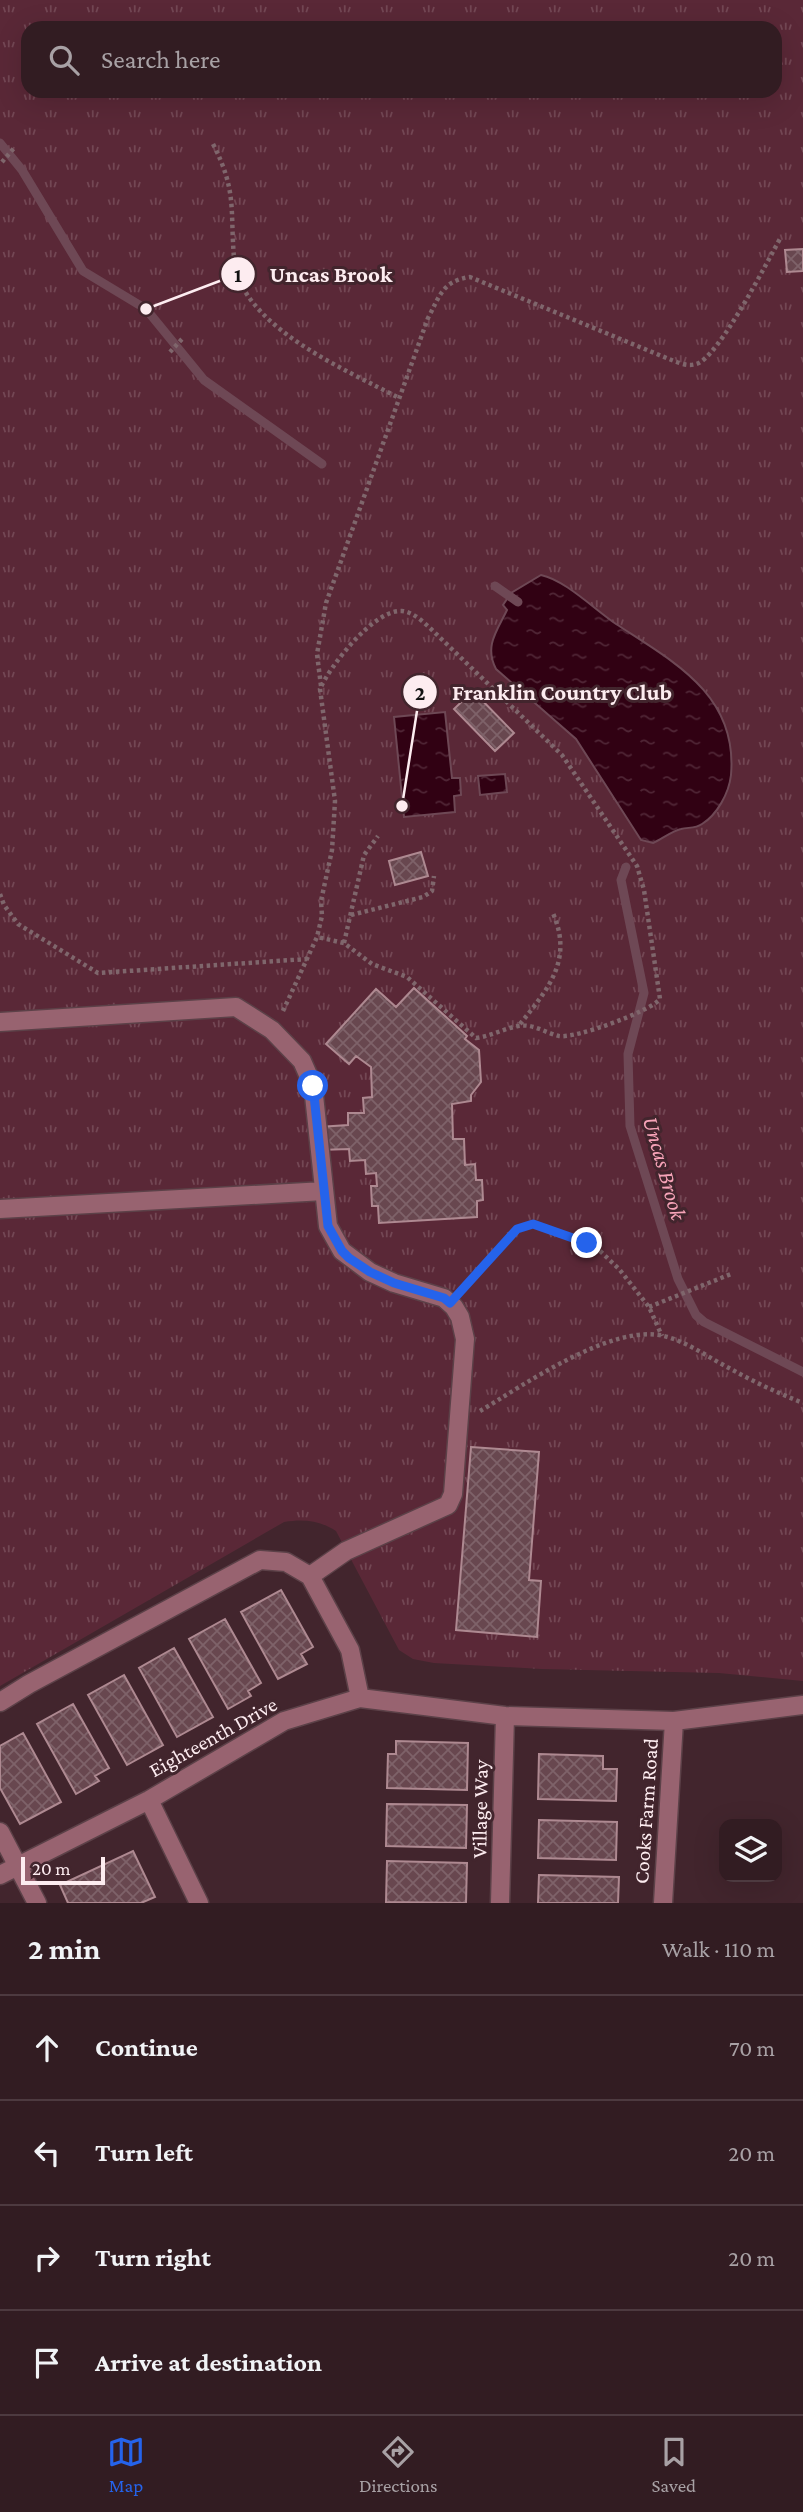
<!DOCTYPE html>
<meta charset="utf-8">
<style>
body{margin:0;font-family:"Crimson Pro",serif;background:#3d292f;color:#f1f3f6}
.controls{position:absolute;right:21px;bottom:21px;display:grid;overflow:hidden;border-radius:14px;box-shadow:0 7px 28px #0002}
.controls button{width:63px;height:63px;display:grid;place-items:center;padding:0;border:0;border-bottom:2px solid #4d3a40;background:#321c22;color:#f1f3f6;font:35px sans-serif}
.scale{position:absolute;left:21px;bottom:18px;width:84px;box-sizing:border-box;padding-left:7px;border:4px solid #fdecf0;border-top:0;font-size:19px;line-height:24px;white-space:nowrap;color:#fdecf0;-webkit-text-stroke:5px #42252d;paint-order:stroke}
.stop{position:absolute;width:21px;height:21px;margin:-16px;border:5px solid #2563eb;border-radius:50%;background:#fff}
.stop.end{background:#2563eb;border-color:#fff;box-shadow:0 2px 7px #0008}
.list{margin:0;padding:0;list-style:none}
h2{display:flex;justify-content:space-between;align-items:center;height:91px;margin:0;padding:0 28px;font-size:30px}
h2 small{font-size:23px;font-weight:400;color:#a8a1a5}
.list li{display:grid;grid-template-columns:46px 1fr auto;gap:21px;align-items:center;box-sizing:border-box;height:105px;padding:0 28px;border-top:2px solid #4d3a40}
.list b{display:block;font-size:26px;white-space:nowrap}
.list em{font-size:23px;font-style:normal;color:#a8a1a5}
.icon{flex:none;width:38px;height:38px;fill:none;stroke:currentColor;stroke-width:2;stroke-linecap:round;stroke-linejoin:round}
.map{position:relative;flex:none;width:803px;height:1903px;overflow:hidden}
.search{position:absolute;background:#321c22;box-shadow:0 7px 28px #0002;left:21px;right:21px;top:21px;height:77px;display:flex;align-items:center;gap:18px;box-sizing:border-box;padding:0 24px;border-radius:21px;color:#a8a1a5;font-size:26px}
.sheet{height:511px;background:#321c22}
nav{display:flex;justify-content:space-around;align-items:center;box-sizing:border-box;height:98px;border-top:2px solid #4d3a40;background:#321c22;font-size:19px;color:#a8a1a5}
nav a{display:grid;justify-items:center;gap:4px}
nav .on{color:#2563eb}
.map>svg:first-child{display:block}
.grass{fill:url(#grass-tufts);fill-rule:evenodd}
.water{fill:url(#water-ripples);stroke:#6e4855;stroke-width:2}
.lines{fill:none;stroke-linecap:round;stroke-linejoin:round}
.stream{stroke:#6e4855;stroke-width:9}
.building{fill:url(#building-cross-hatch);stroke:#ae8991;stroke-width:2}
.minor-casing{stroke:#5c4148;stroke-width:21}
.path{stroke:#7f666c;stroke-width:4.5;stroke-dasharray:3.5 3.5;stroke-linecap:butt}
.minor{stroke:#986370;stroke-width:18}
.route{stroke:#2563eb;stroke-width:9}
.labels{text-anchor:middle;dominant-baseline:central;stroke-width:6;stroke-linejoin:round;paint-order:stroke}
.street-label{font-size:21px;fill:#fdecf0;stroke:#42252d}
.water-label{font-size:23px;font-style:italic;fill:#f7a3b8;stroke:#42252d}
.leader{fill:none;stroke:#fdecf0;stroke-width:2.5}
.callout-dot{fill:#fdecf0;stroke:#42252d;stroke-width:2.5}
.mark-label{font-size:21px;text-anchor:middle;font-weight:bold;fill:#111}
.callout-label{font-size:23px;text-anchor:middle;font-weight:bold;fill:#fdecf0;stroke:#42252d;stroke-width:6;stroke-linejoin:round;paint-order:stroke}
</style>
<div class="map">
<svg width="803" height="1903" viewBox="0 0 803 1903">
<defs>
<pattern id="grass-tufts" width="24" height="20" patternUnits="userSpaceOnUse" patternTransform="scale(1.75)"><rect width="24" height="20" fill="#5a2837"/><path d="M3 7l-1-3M5 7V3M7 7l1-3M15 17l-1-3M17 17v-4M19 17l1-3" fill="none" stroke="#734754"/></pattern>
<pattern id="water-ripples" width="26" height="14" patternUnits="userSpaceOnUse" patternTransform="scale(1.75)"><rect width="26" height="14" fill="#310113"/><path d="M2 4q2-2 4 0t4 0M15 11q2-2 4 0t4 0" fill="none" stroke="#502636"/></pattern>
<pattern id="building-cross-hatch" width="8" height="8" patternUnits="userSpaceOnUse" patternTransform="scale(1.75)"><rect width="8" height="8" fill="#68474f"/><path d="M0 0l8 8M0 8l8-8" fill="none" stroke="#7e6269"/></pattern>
</defs>
<rect width="100%" height="100%" fill="#42252d"/>
<path class="grass" d="M0 0H803V1681L719 1673 542 1669 434 1663 413 1659 399 1650 336 1531C319 1520 303 1519 284 1522L0 1686ZM28 28H775V91H28Z"/>
<path class="water" d="M541 575C565 580 594 609 616 624 674 662 738 695 731 775 729 793 717 815 702 824 695 829 688 827 681 829 672 831 662 839 653 843L641 840 576 739 496 669C484 646 497 631 507 610L503 605 511 593Z
M445 712 452 778H460L461 795 454 796 455 812 404 817 394 717Z
M505 774 507 792 480 795 478 776Z"/>
<g class="lines">
<path class="stream" d="M0 143 22 170 83 271 146 309 204 380 322 464
M495 586 518 602
M626 867 621 880 644 993 628 1054 630 1126 678 1279 696 1315 704 1322 803 1372"/>
</g>
<path class="building" d="M803 249V271L787 272 785 250Z
M473 691 514 733 495 751 454 709Z
M421 852 428 876 395 885 389 861Z
M414 988 467 1036 465 1039 479 1050 481 1082 471 1095V1101L452 1104 453 1139H464L465 1165 475 1164 476 1180H482L483 1200 477 1201V1217L379 1223 378 1206H372L371 1186H377L376 1173 366 1174 365 1160 350 1161 349 1149 320 1150 319 1127 348 1125V1113H364L363 1098 372 1097 371 1067 356 1056 349 1064 326 1044 376 989 396 1007Z
M471 1447 539 1452 529 1580 541 1581 537 1637 456 1630Z
M281 1590 313 1647 301 1654 307 1664 278 1679 241 1612Z
M225 1619 261 1683 248 1691 251 1696 228 1709 189 1639Z
M174 1648 213 1717 177 1737 139 1668Z
M124 1675 163 1745 127 1765 88 1695Z
M73 1704 109 1768 95 1776 99 1781 76 1794 37 1724Z
M23 1733 61 1802 20 1824 0 1788V1746Z
M396 1741 468 1743 467 1790 387 1788 388 1754H396Z
M539 1754 603 1756V1769H617L616 1801 538 1799Z
M387 1804 467 1805 466 1848 386 1846Z
M539 1820 617 1822 616 1860 538 1858Z
M133 1851 155 1897 141 1903H68L60 1885Z
M387 1861 467 1863 466 1903 386 1902Z
M539 1875 619 1877 618 1903H538Z"/>
<g class="lines">
<g class="minor-casing">
<path id="minor" d="M0 1022 236 1007 272 1030 302 1061 313 1086 328 1226 342 1251 370 1272 394 1283 444 1298 454 1307 460 1317 465 1339 453 1494 448 1505 346 1551 310 1576
M0 1209 324 1191
M0 1702 29 1684 260 1560 286 1562 310 1576 350 1650 360 1698
M674 1721 803 1705
M149 1800 199 1903
M0 1832 37 1903
M0 1875 149 1800 284 1721 360 1698 505 1716 674 1721 663 1903
M500 1903 505 1716"/>
</g>
<path class="path" d="M213 144C237 191 230 209 234 258 239 326 347 370 399 398
M2 162 14 148
M170 352 182 339
M321 686 317 654 326 603 428 318C440 296 442 281 470 277L669 359C677 362 687 367 696 364 718 359 768 260 781 237
M0 894 4 905 18 924 98 973 307 959
M351 915 423 897 432 891 434 876
M344 943 364 855 378 836
M283 1011 317 937 322 916 321 901 332 850 335 801 320 689C330 666 374 609 402 611 413 612 422 621 430 628L562 755 637 866 644 890 660 999C651 1011 575 1039 559 1036 546 1033 532 1023 518 1026 503 1029 491 1036 476 1038L407 977 372 964 344 943 317 937
M520 1024C549 988 574 959 552 911
M464 1287 517 1229 533 1224 575 1237 599 1250 619 1269 649 1307 662 1336
M649 1307 731 1274
M480 1411C524 1385 612 1323 664 1336 688 1342 709 1358 731 1369 754 1382 778 1393 803 1403"/>
<use href="#minor" class="minor"/>
</g>
<g class="lines">
<path class="route" d="M313 1086 328 1226 342 1251 349 1258 370 1272 394 1283 444 1298 450 1303 517 1229 533 1224 587 1243"/>
</g>
<g class="labels">
<g class="street-label">
<text transform="translate(213 1737) rotate(-29)">Eighteenth Drive</text>
<text transform="translate(480 1809) rotate(-89)">Village Way</text>
<text transform="translate(646 1811) rotate(-86)">Cooks Farm Road</text>
</g>
<g class="water-label">
<text transform="translate(665 1168) rotate(74)">Uncas Brook</text>
</g>
</g>
<path class="leader" d="M146 309L238 274M402 806L420 692"/>
<g class="callout-dot">
<circle cx="146" cy="309" r="7"/>
<circle cx="402" cy="806" r="7"/>
<circle cx="238" cy="274" r="18"/>
<circle cx="420" cy="692" r="18"/>
</g>
<g class="mark-label">
<text x="238" y="282">1</text>
<text x="420" y="700">2</text>
</g>
<g class="callout-label">
<text x="331" y="282">Uncas Brook</text>
<text x="562" y="700">Franklin Country Club</text>
</g>
</svg>
<div class="controls">
<button><svg class="icon" aria-label="layers" viewBox="0 0 24 24"><path d="M12 4l9 5-9 5-9-5zM3 14l9 5 9-5"/></svg></button>
</div>
<div class="scale">20 m</div>
<div class="stop" style="left:313px;top:1086px"></div>
<div class="stop end" style="left:587px;top:1243px"></div>
<div class="search"><svg class="icon" aria-label="search" viewBox="0 0 24 24"><circle cx="10" cy="10" r="6"/><path d="M15 15l6 6"/></svg>Search here</div>
</div>
<section class="sheet">
<h2>2 min<small>Walk · 110 m</small></h2>
<ul class="list">
<li><svg class="icon" aria-label="ahead" viewBox="0 0 24 24"><path d="M12 20V5M6 11l6-6 6 6"/></svg><div><b>Continue</b></div><em>70 m</em></li>
<li><svg class="icon" aria-label="left" viewBox="0 0 24 24"><path d="M17 20v-9H6M10 6l-5 5 5 5"/></svg><div><b>Turn left</b></div><em>20 m</em></li>
<li><svg class="icon" aria-label="right" viewBox="0 0 24 24"><path d="M7 20v-9h11M14 6l5 5-5 5"/></svg><div><b>Turn right</b></div><em>20 m</em></li>
<li><svg class="icon" aria-label="arrive" viewBox="0 0 24 24"><path d="M6 21V4h12l-3 4 3 4H6"/></svg><div><b>Arrive at destination</b></div></li>
</ul>
</section>
<nav>
<a class="on"><svg class="icon" aria-label="map" viewBox="0 0 24 24"><path d="M3 6l6-2 6 2 6-2v14l-6 2-6-2-6 2zM9 4v14M15 6v14"/></svg>Map</a>
<a><svg class="icon" aria-label="directions" viewBox="0 0 24 24"><path d="M12 3l9 9-9 9-9-9zM9 14v-3h6M13 9l2 2-2 2"/></svg>Directions</a>
<a><svg class="icon" aria-label="saved" viewBox="0 0 24 24"><path d="M7 4h10v16l-5-4-5 4z"/></svg>Saved</a>
</nav>
